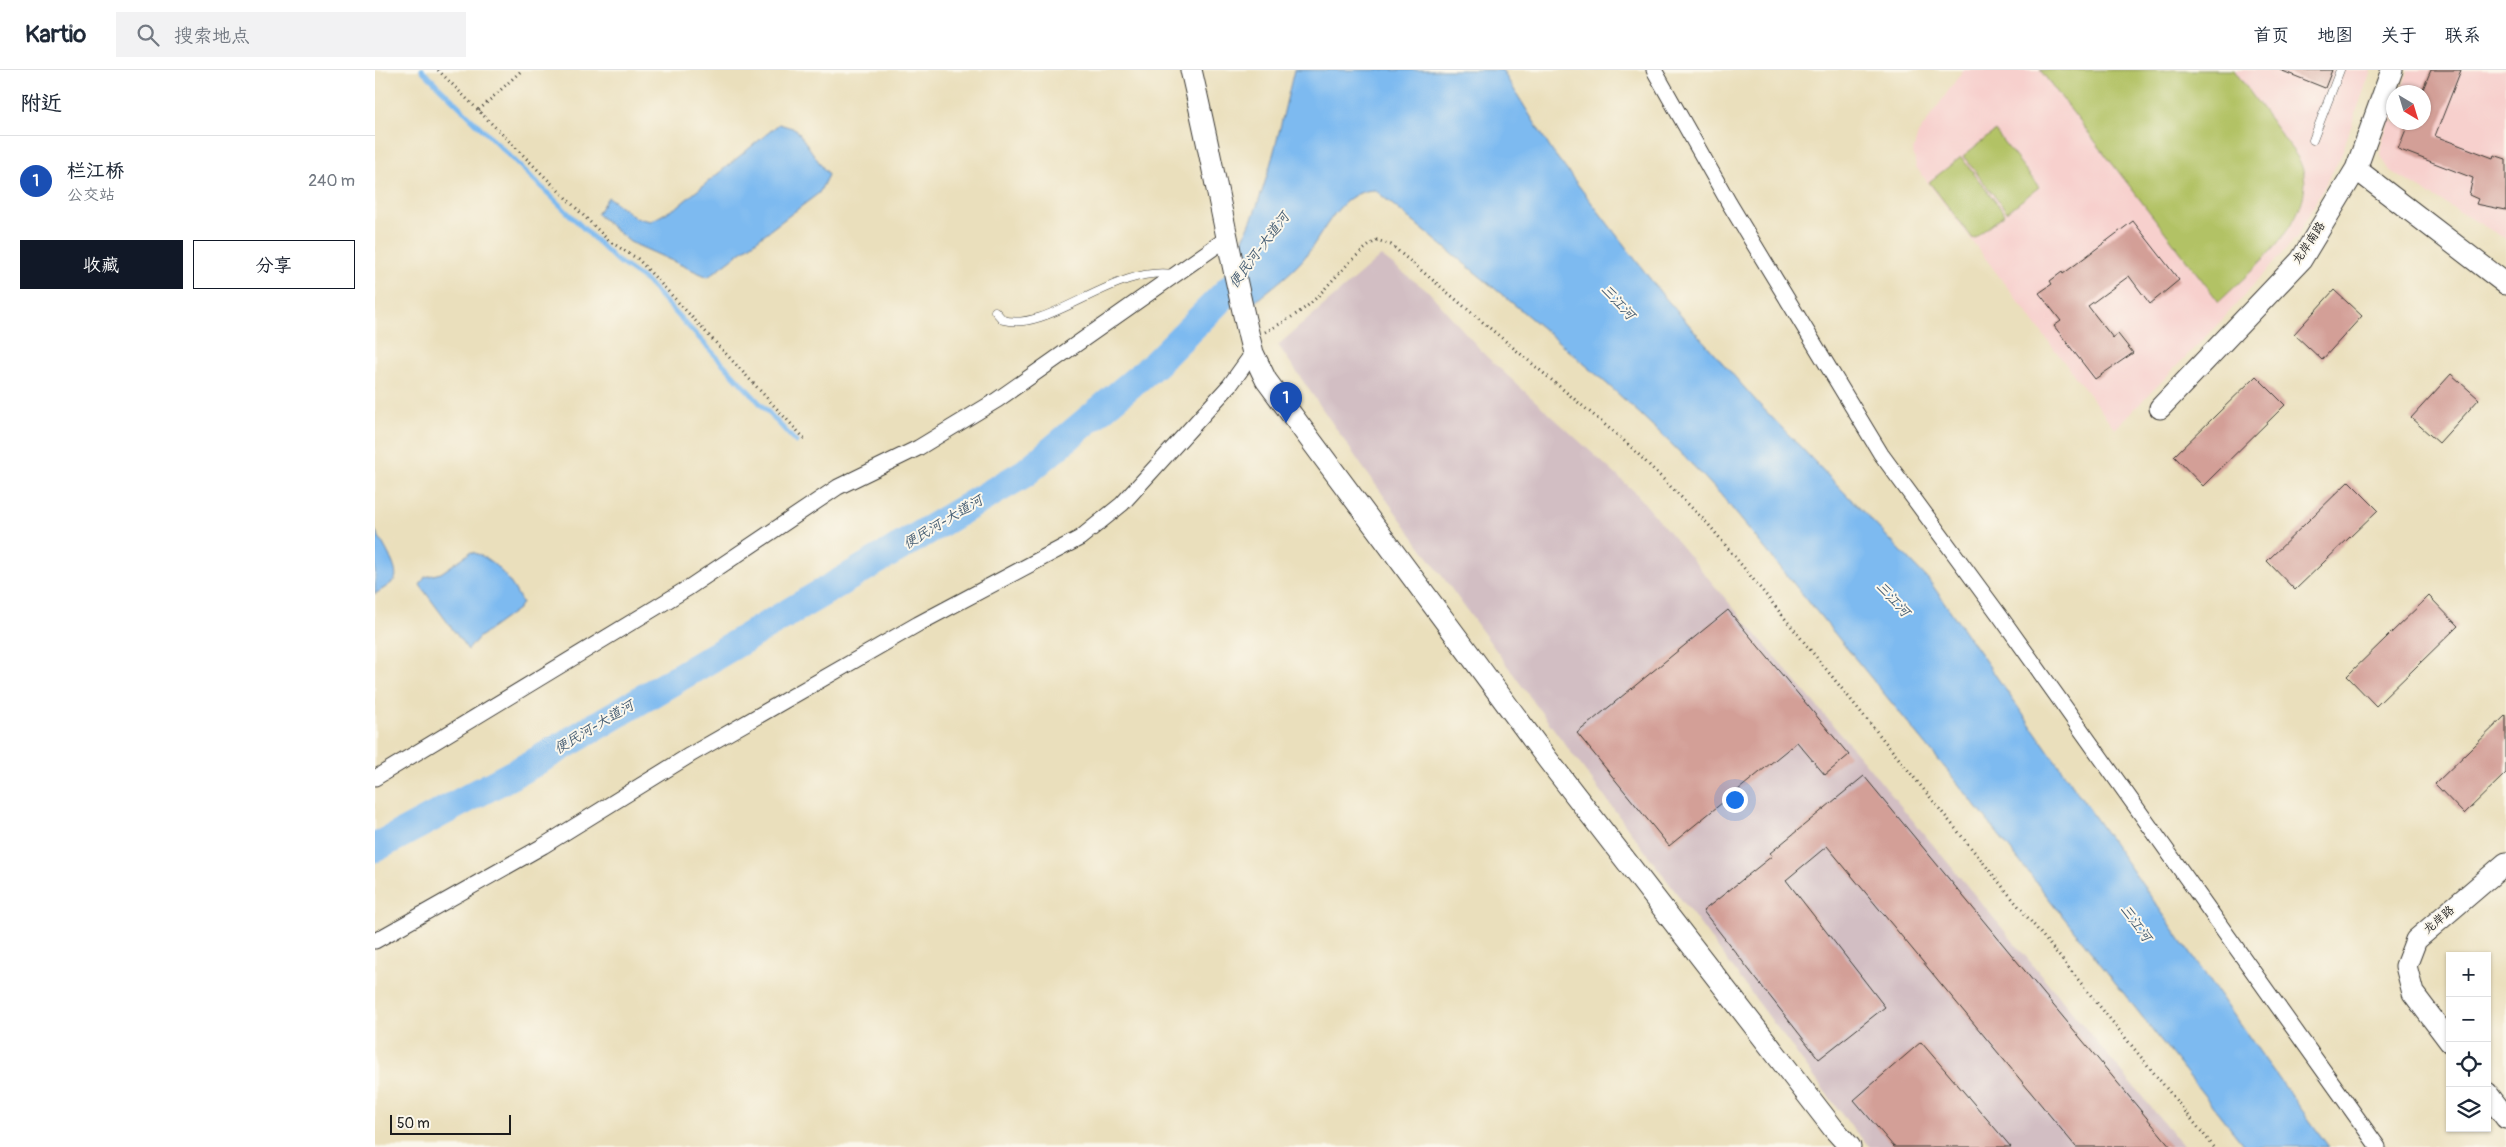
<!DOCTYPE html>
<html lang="zh">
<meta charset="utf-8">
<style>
body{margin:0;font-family:Pangolin,"LXGW WenKai TC",sans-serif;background:#f2f2f3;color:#1f2937}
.controls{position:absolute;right:15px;bottom:15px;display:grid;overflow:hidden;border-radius:0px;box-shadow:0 1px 4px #0004}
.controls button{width:45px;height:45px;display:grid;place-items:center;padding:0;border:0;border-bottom:1px solid #e0e1e3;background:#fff;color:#1f2937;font:25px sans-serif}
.compass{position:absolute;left:2011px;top:15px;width:45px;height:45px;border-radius:50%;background:#fff;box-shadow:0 1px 4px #0004;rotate:142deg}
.scale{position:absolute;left:15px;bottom:12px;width:121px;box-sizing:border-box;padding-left:5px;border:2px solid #1c1c1c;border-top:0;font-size:14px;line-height:18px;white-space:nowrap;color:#1c1c1c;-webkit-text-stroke:4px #fbf7ec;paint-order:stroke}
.you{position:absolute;left:1359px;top:729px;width:18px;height:18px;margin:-12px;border:4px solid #fff;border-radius:50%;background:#1a73e8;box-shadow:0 0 0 8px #1a73e833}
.badge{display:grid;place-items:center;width:32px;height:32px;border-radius:50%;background:#111827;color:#fff;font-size:16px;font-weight:700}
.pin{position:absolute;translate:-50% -41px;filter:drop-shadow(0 1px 2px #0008)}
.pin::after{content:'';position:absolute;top:26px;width:18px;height:15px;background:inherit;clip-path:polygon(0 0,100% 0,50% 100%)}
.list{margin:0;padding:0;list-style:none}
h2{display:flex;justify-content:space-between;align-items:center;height:65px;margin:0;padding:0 20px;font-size:21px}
h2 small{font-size:16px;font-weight:400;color:#747a83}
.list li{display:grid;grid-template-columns:32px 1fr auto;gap:15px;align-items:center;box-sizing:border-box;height:90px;padding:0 20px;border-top:1px solid #e0e1e3}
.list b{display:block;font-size:19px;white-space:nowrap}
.list p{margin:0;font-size:16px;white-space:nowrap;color:#747a83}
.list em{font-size:16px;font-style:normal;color:#747a83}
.actions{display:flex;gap:10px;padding:15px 20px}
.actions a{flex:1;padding:11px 0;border:1px solid #111827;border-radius:0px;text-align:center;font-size:18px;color:#111827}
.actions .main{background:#111827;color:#fff}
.icon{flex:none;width:28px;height:28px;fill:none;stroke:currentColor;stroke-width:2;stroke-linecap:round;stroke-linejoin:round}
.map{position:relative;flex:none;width:2131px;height:1077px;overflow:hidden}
header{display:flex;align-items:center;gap:30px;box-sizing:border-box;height:70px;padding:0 25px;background:#fff;border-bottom:1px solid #e0e1e3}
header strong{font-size:24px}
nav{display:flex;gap:28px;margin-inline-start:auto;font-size:18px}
.search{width:350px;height:45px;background:#f2f2f3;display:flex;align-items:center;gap:12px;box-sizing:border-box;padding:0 18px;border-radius:0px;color:#747a83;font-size:19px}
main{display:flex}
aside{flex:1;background:#fff}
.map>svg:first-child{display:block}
.built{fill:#f7d0cd}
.industrial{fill:#d2bec3}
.green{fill:#b2c265;stroke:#676f40}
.water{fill:#7dbaf0;stroke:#4c6b86}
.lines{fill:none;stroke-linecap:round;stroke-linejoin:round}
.stream{stroke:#7dbaf0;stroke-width:5}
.river{stroke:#7dbaf0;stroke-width:29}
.building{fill:#d39f97}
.lane-casing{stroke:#3b3934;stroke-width:9}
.street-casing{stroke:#3b3934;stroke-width:17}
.secondary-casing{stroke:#3b3934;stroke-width:23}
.path{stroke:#3b3934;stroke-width:3;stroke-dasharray:1 4;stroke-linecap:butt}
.lane{stroke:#fff;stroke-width:8}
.street{stroke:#fff;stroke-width:15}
.secondary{stroke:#fff;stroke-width:21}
.labels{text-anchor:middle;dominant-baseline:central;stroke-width:4;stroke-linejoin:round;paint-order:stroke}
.street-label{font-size:12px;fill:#1c1c1c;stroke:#fbf7ec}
.water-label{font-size:14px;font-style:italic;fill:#435b71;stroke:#fbf7ec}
</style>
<header>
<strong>Kartio</strong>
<div class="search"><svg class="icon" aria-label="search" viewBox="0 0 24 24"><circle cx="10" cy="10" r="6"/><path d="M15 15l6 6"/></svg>搜索地点</div>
<nav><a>首页</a><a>地图</a><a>关于</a><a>联系</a></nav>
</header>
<main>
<aside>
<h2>附近<small></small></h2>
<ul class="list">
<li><span class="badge" style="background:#1a4fb4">1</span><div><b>栏江桥</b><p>公交站</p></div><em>240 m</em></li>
</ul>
<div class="actions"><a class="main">收藏</a><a>分享</a></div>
</aside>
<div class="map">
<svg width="2131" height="1077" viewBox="0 0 2131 1077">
<rect width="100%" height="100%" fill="#fbf7ec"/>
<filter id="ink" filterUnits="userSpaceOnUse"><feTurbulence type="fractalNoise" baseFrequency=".02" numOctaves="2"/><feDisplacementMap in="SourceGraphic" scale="10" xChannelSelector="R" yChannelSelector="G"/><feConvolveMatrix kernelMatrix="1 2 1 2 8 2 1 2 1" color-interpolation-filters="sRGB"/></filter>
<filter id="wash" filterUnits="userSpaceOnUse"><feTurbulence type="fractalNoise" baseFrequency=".0096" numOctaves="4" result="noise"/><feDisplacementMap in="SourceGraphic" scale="20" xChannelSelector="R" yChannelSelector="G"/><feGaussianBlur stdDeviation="1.12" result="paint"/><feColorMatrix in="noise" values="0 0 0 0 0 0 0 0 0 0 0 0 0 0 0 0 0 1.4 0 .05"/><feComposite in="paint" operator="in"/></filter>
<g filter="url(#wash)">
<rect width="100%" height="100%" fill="#eadfbc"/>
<path class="built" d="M1588 0H1996L1965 88 1921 168 1848 249 1740 359 1541 97 1538 81 1543 64Z
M2034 0H2131V169L2015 101 2006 86 2007 70 2018 40V52H2048V22H2025Z"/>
<path class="industrial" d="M1006 186 1054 222 1111 286 1260 422 1491 694 1809 1077H1495L1478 1059 1166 642 987 396 903 275Z"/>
<path class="green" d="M1665 0H1859L1921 85C1956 138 1878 198 1844 232Z
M1620 61 1664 117 1632 142 1588 86Z
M1586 87 1630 144 1598 169 1554 112Z"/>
<path class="water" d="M919 0H1127L1177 81 1286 223 1382 332 1553 509 1891 991 1954 1077H1870L1589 721 1346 425C1243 313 1117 218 1000 120 961 120 946 173 922 196 905 213 884 226 868 244L856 192C890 133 903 65 919 0Z
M404 54 421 59 453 105 444 123 333 207 255 172 222 144 233 127 261 148 276 151 302 137Z
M0 460C5 469 25 500 20 509 16 515 6 520 0 524Z
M96 482C119 487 137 512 147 533L143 539 103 568 93 580 45 515 50 507 66 503Z"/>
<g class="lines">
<path class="stream" d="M47 0 241 190 270 210 421 372"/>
<path class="river" d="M0 778 157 694 650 403 780 294 862 212 878 190"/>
</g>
<g id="blocks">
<path class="building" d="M1905 0H1957L1950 18Z
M2056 0H2086L2060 66 2118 88 2119 85 2131 89V140L2101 134 2103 129 2094 125 2098 108 2023 79 2034 52H2048V19Z
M1758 151 1804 210 1775 234 1754 206 1713 236 1738 268 1743 264 1758 283 1720 309 1679 256 1686 251 1664 223 1677 214 1675 211 1687 202 1688 204Z
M1959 220 1987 246 1947 290 1919 264Z
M2076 304 2104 329 2064 373 2036 348Z
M1881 306 1910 335 1828 416 1799 386Z
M1974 411 2003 440 1920 520 1892 491Z
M2054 526 2083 556 2001 636 1972 606Z
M1353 540 1474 685 1450 705 1422 672 1294 776 1202 663Z
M2131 645V703L2089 744 2060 714Z
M1489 706 1659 912 1796 1077H1701L1452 776 1411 810 1510 937 1444 989 1328 841 1397 786 1395 783Z
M1546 972 1636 1077H1519L1479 1030Z"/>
</g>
</g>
<g filter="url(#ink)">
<use href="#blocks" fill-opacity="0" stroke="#3b3934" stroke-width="1"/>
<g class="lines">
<g class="lane-casing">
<path id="lane" d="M1938 70 1965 0
M620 241 628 250C674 263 739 195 798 204"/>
</g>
<g class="street-casing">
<path id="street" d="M1279 0 1354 133 1506 384 1625 546 2003 1077
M0 708 313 518 463 417 543 378 622 330 851 169
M0 871 168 776 315 685 543 554 705 468 747 434 855 315 878 283"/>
</g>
<g class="secondary-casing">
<path id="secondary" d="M816 0C837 89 853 178 874 267L878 283 891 310 1173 690 1458 1058 1475 1077
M1981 99 2131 214
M1785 338 1926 190 1981 99 2017 0
M2075 972 2038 923 2031 896 2041 870 2131 793
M2112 1023 2131 1048"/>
</g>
<path class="path" d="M63 0 234 171 263 189 430 369
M104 40 147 0
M890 262C907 253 924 244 938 231 959 210 977 186 1002 170L1016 175 1254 375 1334 455 1839 1077"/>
<use href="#lane" class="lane"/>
<use href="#street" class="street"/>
<use href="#secondary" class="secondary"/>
</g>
</g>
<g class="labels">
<g class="street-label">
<text transform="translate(1934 173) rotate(-56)">龙岸南路</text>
<text transform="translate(2064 850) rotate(-40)">龙岸路</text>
</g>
<g class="water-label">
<text transform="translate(884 180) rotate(-53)">便民河-大道河</text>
<text transform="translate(1243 232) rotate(47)">三江河</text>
<text transform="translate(568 452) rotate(-31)">便民河-大道河</text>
<text transform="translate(1518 529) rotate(47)">三江河</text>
<text transform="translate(219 657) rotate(-31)">便民河-大道河</text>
<text transform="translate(1761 853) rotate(54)">三江河</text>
</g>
</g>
</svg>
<div class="controls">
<button>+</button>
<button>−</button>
<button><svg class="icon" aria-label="locate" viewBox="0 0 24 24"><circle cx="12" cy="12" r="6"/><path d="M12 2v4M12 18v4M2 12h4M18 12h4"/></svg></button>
<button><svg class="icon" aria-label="layers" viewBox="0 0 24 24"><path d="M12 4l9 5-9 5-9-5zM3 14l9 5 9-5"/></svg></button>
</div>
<svg class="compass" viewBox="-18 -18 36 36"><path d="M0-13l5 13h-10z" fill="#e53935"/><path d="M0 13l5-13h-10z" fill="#747a83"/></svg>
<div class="scale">50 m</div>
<div class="you"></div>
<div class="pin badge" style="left:911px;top:353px;background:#1a4fb4">1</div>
</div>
</main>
